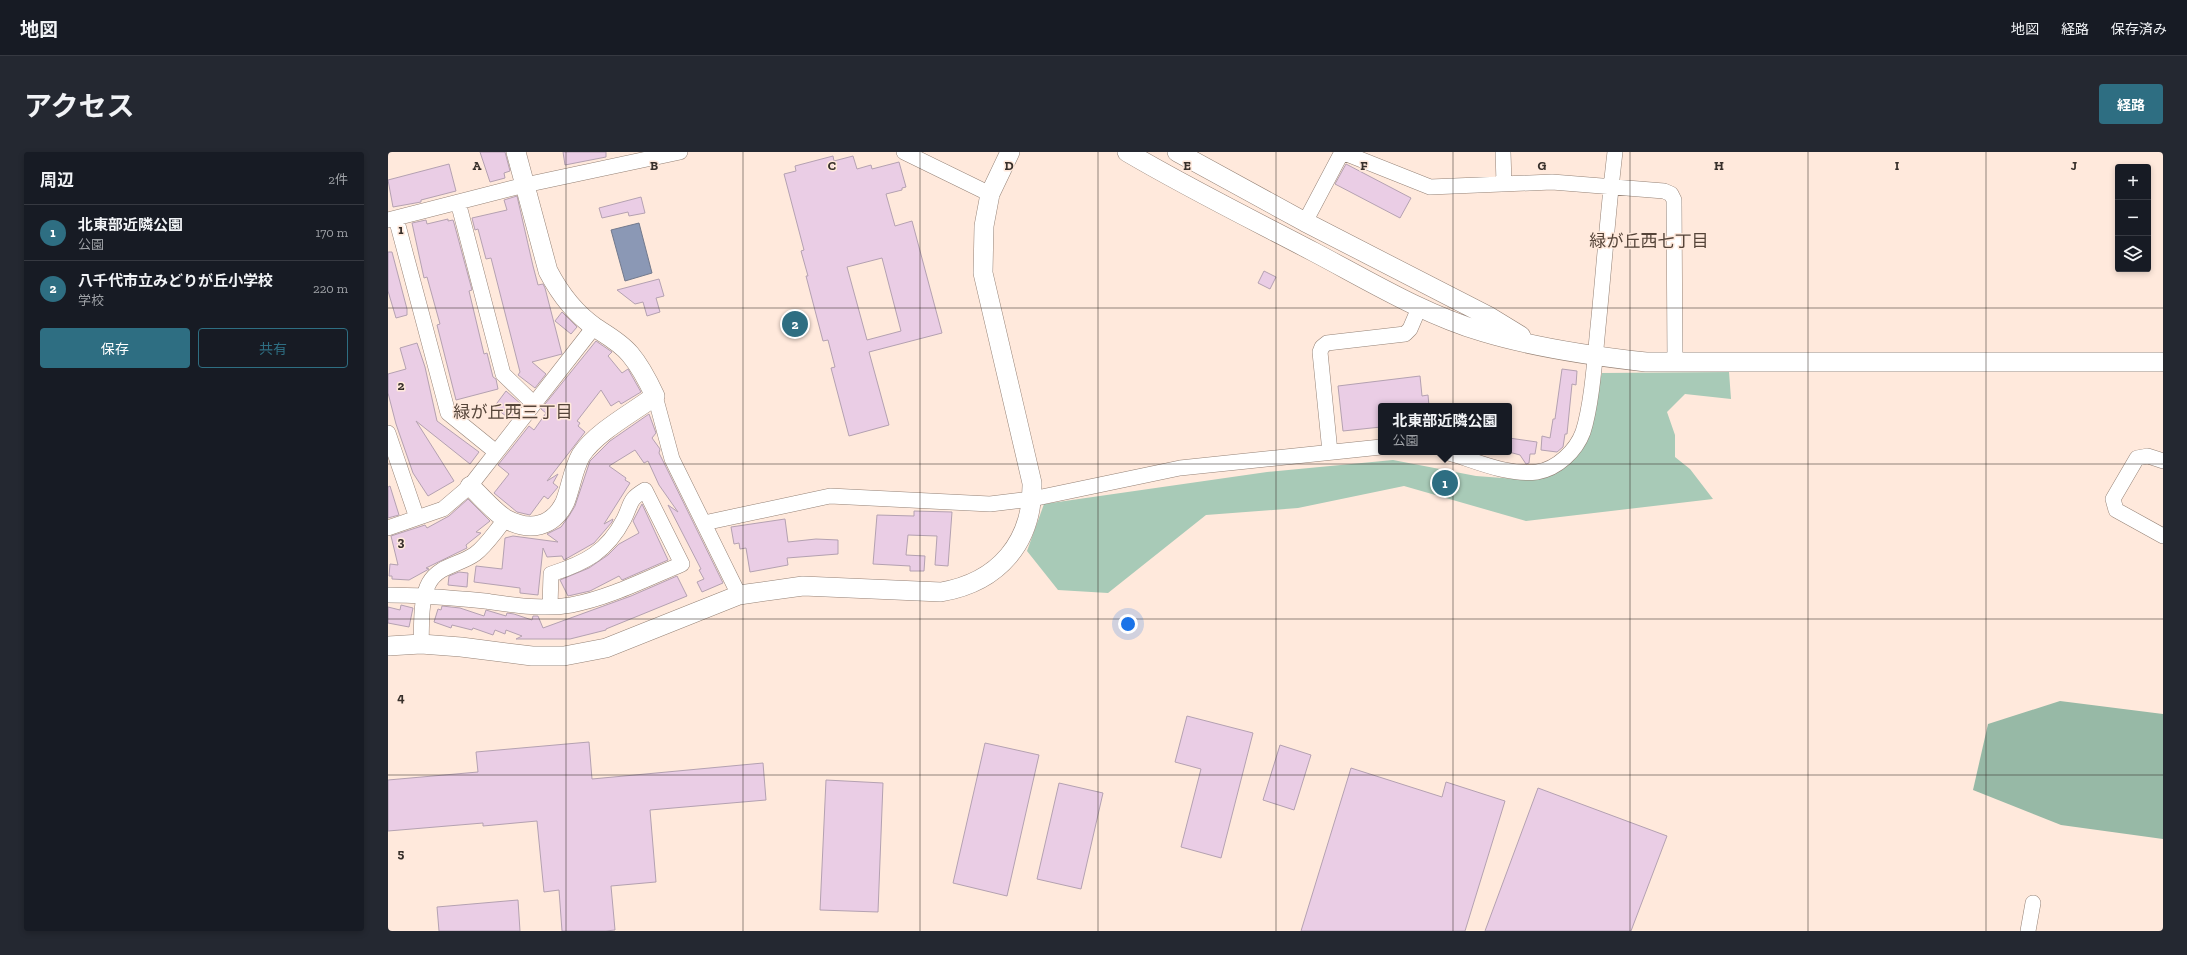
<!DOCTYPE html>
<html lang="ja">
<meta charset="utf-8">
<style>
body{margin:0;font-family:"Zilla Slab","Noto Sans JP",serif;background:#242831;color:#f1f3f6}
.controls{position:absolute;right:12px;top:12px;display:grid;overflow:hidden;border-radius:4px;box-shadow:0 2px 6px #0003}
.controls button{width:36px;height:36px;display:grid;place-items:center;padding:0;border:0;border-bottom:1px solid #363941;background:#171b24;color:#f1f3f6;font:20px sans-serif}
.you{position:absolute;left:740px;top:472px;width:14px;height:14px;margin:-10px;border:3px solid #fff;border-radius:50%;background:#1a73e8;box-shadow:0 0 0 6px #1a73e833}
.badge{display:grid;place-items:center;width:26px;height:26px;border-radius:50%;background:#2e6e82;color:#fff;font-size:13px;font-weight:700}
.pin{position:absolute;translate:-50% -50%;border:2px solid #fff;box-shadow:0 1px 4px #0006}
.popup{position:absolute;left:990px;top:251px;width:134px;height:52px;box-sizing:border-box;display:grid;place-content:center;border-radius:4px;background:#171b24;filter:drop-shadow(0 1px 3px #0005);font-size:13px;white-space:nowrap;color:#9ea1a6}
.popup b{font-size:15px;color:#f1f3f6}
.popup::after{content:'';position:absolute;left:50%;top:100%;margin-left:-8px;border:8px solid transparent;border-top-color:#171b24}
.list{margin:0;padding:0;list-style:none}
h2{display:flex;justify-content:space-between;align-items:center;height:52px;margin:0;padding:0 16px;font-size:17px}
h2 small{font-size:13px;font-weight:400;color:#9ea1a6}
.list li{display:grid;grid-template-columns:26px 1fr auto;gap:12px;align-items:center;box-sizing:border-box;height:56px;padding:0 16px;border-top:1px solid #363941}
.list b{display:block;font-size:15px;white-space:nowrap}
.list p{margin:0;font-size:13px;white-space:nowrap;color:#9ea1a6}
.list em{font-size:13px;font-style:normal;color:#9ea1a6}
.actions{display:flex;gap:8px;padding:12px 16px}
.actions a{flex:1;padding:9px 0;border:1px solid #2e6e82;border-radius:4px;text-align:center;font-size:14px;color:#2e6e82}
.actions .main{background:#2e6e82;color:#fff}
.icon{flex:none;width:22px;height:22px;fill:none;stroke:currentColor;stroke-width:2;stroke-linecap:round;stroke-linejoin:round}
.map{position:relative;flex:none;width:1775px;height:779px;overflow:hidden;border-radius:4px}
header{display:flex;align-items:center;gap:24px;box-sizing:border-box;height:56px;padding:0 20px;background:#171b24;border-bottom:1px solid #363941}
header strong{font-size:19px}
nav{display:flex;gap:22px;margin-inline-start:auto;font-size:14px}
.intro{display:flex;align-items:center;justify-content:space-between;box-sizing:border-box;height:96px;padding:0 24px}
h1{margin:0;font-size:28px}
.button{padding:10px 18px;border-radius:4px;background:#2e6e82;color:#fff;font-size:14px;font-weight:700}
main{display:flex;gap:24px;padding:0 24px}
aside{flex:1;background:#171b24;border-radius:4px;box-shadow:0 2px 6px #0003}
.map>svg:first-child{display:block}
.green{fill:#a8cab7}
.forest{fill:#97b9a6}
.water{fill:#8b98b5;stroke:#72798c}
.building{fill:#eacde5;stroke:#b4a1b1;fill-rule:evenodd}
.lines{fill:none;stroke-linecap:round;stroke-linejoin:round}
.minor-casing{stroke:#958276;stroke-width:16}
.tertiary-casing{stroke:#958276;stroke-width:20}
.minor{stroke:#fff;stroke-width:15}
.tertiary{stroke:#fff;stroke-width:19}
.grid{fill:none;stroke:#38302b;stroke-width:1;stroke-opacity:0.55}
.labels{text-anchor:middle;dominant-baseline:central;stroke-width:3;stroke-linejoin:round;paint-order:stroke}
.neighbourhood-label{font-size:17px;fill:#554439;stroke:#ffe9dc}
.grid-label{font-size:13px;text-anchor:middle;font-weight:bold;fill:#38302b;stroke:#ffe9dc;stroke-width:3;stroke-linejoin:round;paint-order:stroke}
</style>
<header>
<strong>地図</strong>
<nav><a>地図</a><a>経路</a><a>保存済み</a></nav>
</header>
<div class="intro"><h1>アクセス</h1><a class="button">経路</a></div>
<main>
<aside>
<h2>周辺<small>2件</small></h2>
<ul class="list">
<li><span class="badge">1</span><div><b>北東部近隣公園</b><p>公園</p></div><em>170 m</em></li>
<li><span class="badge">2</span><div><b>八千代市立みどりが丘小学校</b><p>学校</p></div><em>220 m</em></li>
</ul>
<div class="actions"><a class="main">保存</a><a>共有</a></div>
</aside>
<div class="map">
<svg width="1775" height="779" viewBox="0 0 1775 779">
<rect width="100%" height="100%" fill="#ffe9dc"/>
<path class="green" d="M1341 220 1343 247 1297 242 1279 260 1287 283V305L1302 317 1325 347 1138 369 1016 334 910 356 818 363 720 441 670 438 639 399 656 352 879 320 1005 308 1088 324 1141 328 1165 320 1198 284 1214 221Z"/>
<path class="forest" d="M1672 549 1775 562V687L1673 673 1585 638 1600 572Z"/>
<path class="water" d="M251 71 264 121 237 129 223 78Z"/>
<path class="building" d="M92 0H117L122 19 116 21 117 26 102 30Z
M175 0H218V5L177 13Z
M445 4 446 9 465 4 469 17 483 13 484 17 511 10 518 35 514 36V38L498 42 507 74 524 69 554 181 481 200 501 273 461 284 443 216 447 215 440 188 435 189 418 124H420L413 99 416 98 396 22 408 19 407 14ZM494 106 513 179 479 188 459 115Z
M61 12 68 39 33 48V50L5 55 0 28Z
M958 12 1023 46 1012 66 947 32Z
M129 44 145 114 150 133 155 132 157 136 174 202 144 210 158 222 147 236 130 223 132 220 103 106 98 107 90 77 87 78 84 66 119 58 116 48Z
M253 45 257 61 241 64 240 60 214 66 211 56Z
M60 67V69L65 68 66 71 84 138 81 139 96 202 99 201 105 225 108 227 110 237 68 248 49 173 52 172 39 125 36 126 24 71 38 68 39 72Z
M0 100H4L19 157V163L8 166 0 139Z
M876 119 888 125 882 137 870 131Z
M271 127 276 144 268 146 272 160 259 164 255 150 247 152 229 138Z
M174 160 189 175 183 182 167 169Z
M208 189 224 200 220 204 234 221 240 217 253 240 233 252 231 249 223 254 213 238 189 269 192 271 190 274 197 280 159 329 170 322 165 331 170 335 160 347 156 344 142 363 129 360 106 341 121 322 110 313 141 274 146 278 158 261 153 257Z
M29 191 37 215 49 269 91 300 82 312 28 269 66 329 40 344 25 321 8 272 0 241V222L18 217 12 196Z
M1174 217 1189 219 1188 233 1184 232 1179 282H1177L1175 295 1169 300 1153 298 1154 284 1162 286 1165 267H1167Z
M1032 224 1034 244 1040 243 1041 254H993V275L955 279 950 234Z
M118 239 133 252 122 267 106 255Z
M261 262 268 281 264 286 272 297 271 301 276 311 335 431 314 440 309 430 316 427 311 418 313 417 280 353 290 360 271 333 260 309 256 311 247 298 221 314 238 326 237 328 242 331 216 372 225 367 224 370 206 391 176 408 174 404 159 405 155 396 150 443 132 441V436L86 430 88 414 114 417 117 386 125 384 170 390 159 382 173 375 181 364 187 354 202 309 222 289Z
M1121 286 1149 290 1147 302H1142L1141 311 1138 312 1132 303 1121 300Z
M2 334 11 363 0 366V335Z
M80 347 102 369 88 380 93 381 78 393 79 396 38 416 41 417 21 428 4 427V424H1L2 412 10 413 3 384 37 373 39 376 61 364Z
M254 352 280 408 234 428 231 424 202 439 180 444 172 428 201 416 220 403 231 392 251 381 245 369Z
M526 359 564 360 560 414 547 413 549 384 520 383 518 403 537 404 536 419H522V414L485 412 489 363 526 364Z
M397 367 400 390 428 387 450 388V402L399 406 400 413 362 420 358 396 352 397 351 391 346 392 343 375Z
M71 420 80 421 79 435 60 433 61 424Z
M289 424 299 444 218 477V478L182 487H128L134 484 118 478 117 482 107 478 105 483 85 476 84 478 64 473 63 476 46 470 50 457 53 458 54 454 72 456 96 464 98 458 118 464 119 461 126 462 144 468 145 464H150L155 476 243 444Z
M13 453 25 456 21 475 0 471V455L12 458Z
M799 564 865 581 833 706 793 695 813 617 787 610Z
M201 590 204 627 375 611 378 648 262 658 268 730 223 734 227 778 218 779H174L171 738 156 740 149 669 95 674V671L0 679V628L90 620 88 600Z
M597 591 651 603 619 744 565 731Z
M892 593 923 603 906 658 875 648Z
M963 616 1054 645 1058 630 1117 649 1077 779H913Z
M438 628 495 631 490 760 432 758Z
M671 631 715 641 693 737 649 727Z
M1150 636 1279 684 1243 779H1097Z
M130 748 132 779H51L49 755Z"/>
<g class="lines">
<g class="minor-casing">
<path id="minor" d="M516 0 602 42
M954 0 1042 35 1164 30 1276 39 1283 42 1286 48 1287 210
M1115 0 1116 31
M70 50 115 222 145 251
M8 66 60 261 108 300
M0 68 137 33 292 0
M917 70 954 0
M267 244 284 307 351 443
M0 281 29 366
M942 300 932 200 934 195 939 191 1017 182 1022 177 1031 156
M1058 300C1086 308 1119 324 1149 320 1169 317 1188 299 1195 280 1204 252 1207 205 1210 175 1216 117 1220 58 1227 0
M1775 309 1760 304 1749 306 1725 347 1728 358 1775 384
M316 371 442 344 602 352 644 347 792 316 993 295
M0 376 55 357 82 334 206 175
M0 443C33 443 65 446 97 449 125 453 155 458 183 453 221 446 258 427 294 412L257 338C240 348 244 351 236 367 219 400 197 411 163 422L162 454
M33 492C34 473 32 447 41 431 51 413 72 413 87 402 99 393 108 378 118 367
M1640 779 1645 751"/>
</g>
<g class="tertiary-casing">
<path id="tertiary" d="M739 0C800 36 863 67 926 100 981 129 1035 162 1095 180 1148 196 1204 204 1258 210H1775
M789 0 917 70 1102 165 1133 184
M82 334C92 343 107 361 118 367 142 380 165 375 177 350 183 335 185 317 193 303 208 280 244 261 267 244 260 229 253 215 242 202 233 191 219 183 208 176 186 161 172 142 160 119L128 0
M0 494 33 492 73 495 144 504H176L218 496 351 443 415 434 553 440C611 430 645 390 644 331L595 121 596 74 602 42 622 0"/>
</g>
<use href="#minor" class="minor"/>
<use href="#tertiary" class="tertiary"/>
</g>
<path class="grid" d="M178 0V779M355 0V779M532 0V779M710 0V779M888 0V779M1065 0V779M1242 0V779M1420 0V779M1598 0V779M0 156H1775M0 312H1775M0 467H1775M0 623H1775"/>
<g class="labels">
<g class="neighbourhood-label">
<text x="1261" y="89">緑が丘西七丁目</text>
<text x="125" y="260">緑が丘西三丁目</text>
</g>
</g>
<g class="grid-label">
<text x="89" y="18">A</text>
<text x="266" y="18">B</text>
<text x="444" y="18">C</text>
<text x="621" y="18">D</text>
<text x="799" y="18">E</text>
<text x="976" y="18">F</text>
<text x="1154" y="18">G</text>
<text x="1331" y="18">H</text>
<text x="1509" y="18">I</text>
<text x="1686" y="18">J</text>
<text x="13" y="82">1</text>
<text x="13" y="238">2</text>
<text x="13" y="394">3</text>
<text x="13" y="550">4</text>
<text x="13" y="706">5</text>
</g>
</svg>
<div class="controls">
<button>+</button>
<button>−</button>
<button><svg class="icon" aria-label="layers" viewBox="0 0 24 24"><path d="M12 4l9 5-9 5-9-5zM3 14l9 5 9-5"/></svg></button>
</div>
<div class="you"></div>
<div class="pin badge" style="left:1057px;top:331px">1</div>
<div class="popup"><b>北東部近隣公園</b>公園</div>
<div class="pin badge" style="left:407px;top:172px">2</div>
</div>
</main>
